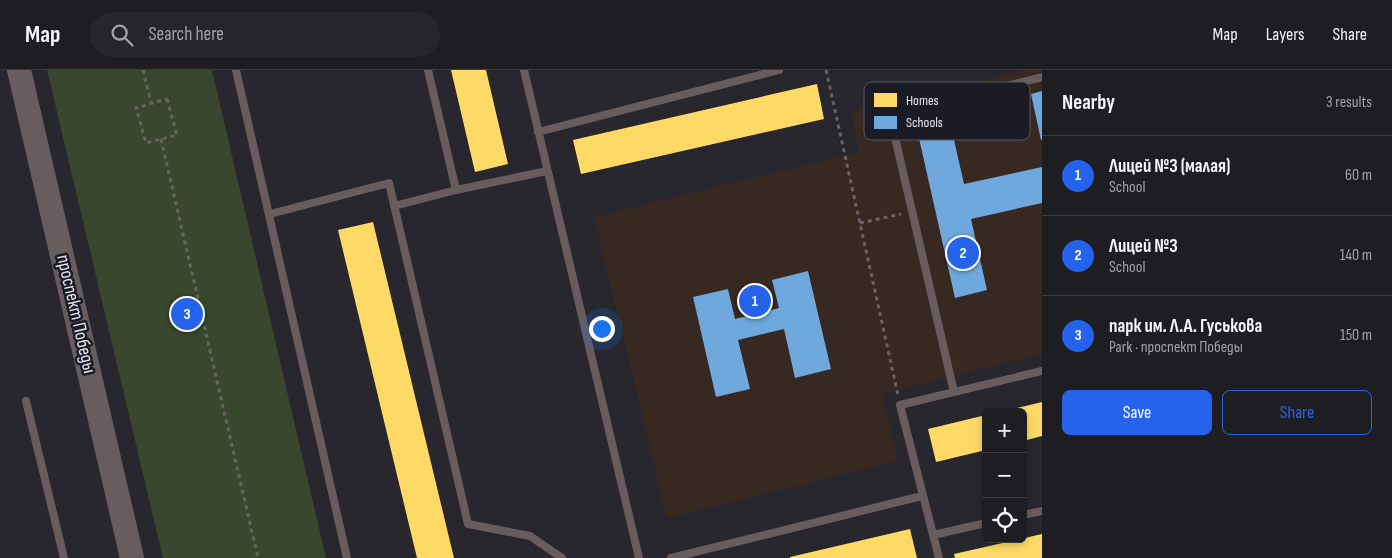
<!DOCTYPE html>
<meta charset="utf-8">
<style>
body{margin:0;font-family:"Sofia Sans Condensed",sans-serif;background:#25262a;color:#f1f3f6}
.controls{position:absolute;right:15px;bottom:15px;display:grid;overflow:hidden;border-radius:8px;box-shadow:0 2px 8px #0003}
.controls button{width:45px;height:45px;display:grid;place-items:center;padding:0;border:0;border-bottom:1px solid #3b3b40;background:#1d1d22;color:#f1f3f6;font:25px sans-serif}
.you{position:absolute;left:601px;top:258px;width:18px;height:18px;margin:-12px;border:4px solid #fff;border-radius:50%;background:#1a73e8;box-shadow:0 0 0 8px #1a73e833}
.badge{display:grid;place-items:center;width:32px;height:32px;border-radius:50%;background:#2563eb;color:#fff;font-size:16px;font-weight:700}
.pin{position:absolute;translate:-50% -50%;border:2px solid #fff;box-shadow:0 1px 5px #0006}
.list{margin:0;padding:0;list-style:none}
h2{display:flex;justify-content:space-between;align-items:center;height:65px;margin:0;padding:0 20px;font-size:21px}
h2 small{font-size:16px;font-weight:400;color:#a0a2a5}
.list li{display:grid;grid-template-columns:32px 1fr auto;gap:15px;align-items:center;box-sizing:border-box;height:80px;padding:0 20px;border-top:1px solid #3b3b40}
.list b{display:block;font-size:19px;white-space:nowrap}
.list p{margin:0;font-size:16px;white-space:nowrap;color:#a0a2a5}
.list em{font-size:16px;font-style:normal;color:#a0a2a5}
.actions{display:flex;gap:10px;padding:15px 20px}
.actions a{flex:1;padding:11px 0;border:1px solid #2563eb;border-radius:8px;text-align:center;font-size:18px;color:#2563eb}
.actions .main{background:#2563eb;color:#fff}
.icon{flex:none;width:28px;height:28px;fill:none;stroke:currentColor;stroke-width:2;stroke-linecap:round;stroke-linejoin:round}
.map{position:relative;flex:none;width:1042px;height:488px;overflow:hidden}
header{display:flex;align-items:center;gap:30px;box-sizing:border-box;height:70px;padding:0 25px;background:#1d1d22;border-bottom:1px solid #3b3b40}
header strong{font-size:24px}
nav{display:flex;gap:28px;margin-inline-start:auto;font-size:18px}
.search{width:350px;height:45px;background:#25262a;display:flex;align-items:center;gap:12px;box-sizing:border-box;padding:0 18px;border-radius:28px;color:#a0a2a5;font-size:19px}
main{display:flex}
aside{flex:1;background:#1d1d22}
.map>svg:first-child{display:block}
.education{fill:#372922}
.green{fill:#38472e}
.homes{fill:#ffd966}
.schools{fill:#6fa8dc}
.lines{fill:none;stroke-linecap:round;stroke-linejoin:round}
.path{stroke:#696263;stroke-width:3;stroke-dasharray:4 4;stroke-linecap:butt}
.lane{stroke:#685c5c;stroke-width:8}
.primary{stroke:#685d5e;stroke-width:24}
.labels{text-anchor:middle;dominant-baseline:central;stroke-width:5;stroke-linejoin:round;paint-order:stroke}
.street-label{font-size:19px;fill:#e6e6ee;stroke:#1b1b26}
.key{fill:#1b1b26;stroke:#585862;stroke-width:1}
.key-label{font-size:14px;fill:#e6e6ee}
</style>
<header>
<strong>Map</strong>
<div class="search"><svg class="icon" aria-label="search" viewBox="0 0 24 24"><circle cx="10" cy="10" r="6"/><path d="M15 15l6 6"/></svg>Search here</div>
<nav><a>Map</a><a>Layers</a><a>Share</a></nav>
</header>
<main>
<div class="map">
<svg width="1042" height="488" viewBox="0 0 1042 488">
<rect width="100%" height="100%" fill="#27272d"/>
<path class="education" d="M1025 0H1042V284L881 324 898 391 667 448 594 147 859 82 851 42Z"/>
<path class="green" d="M47 0H212L326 488H163Z"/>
<path class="homes" d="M451 0H486L508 94 475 102Z
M817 14 824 49 581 104 573 70Z
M373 152 454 488H417L338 160Z
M1042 332V366L1023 371V342L1004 341Z
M986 345V380L936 392 928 359Z
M910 459 917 488H790V487Z
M1042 464V488H955L954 484Z"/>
<path class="schools" d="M1042 21V70H1041L1031 24Z
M947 39 964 114 1042 97V133L971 149 987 220 955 228 914 46Z
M808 201 831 299 795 308 784 259 738 270 750 319 716 327 693 227 728 219 735 249 779 238 772 210Z"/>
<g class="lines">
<path class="path" d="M143 0 151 33
M826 0 898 325
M167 29 177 65 146 73 136 38Z
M161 69 258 488
M860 153 901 144"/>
<path class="lane" d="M236 0 347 488
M428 0 456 120 547 101
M524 0 639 488
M538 62 779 0
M394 136 456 120
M270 144 389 113 468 454 530 466 562 488
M954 322 890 46 1042 7
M26 331 64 488
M1023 445 1042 441
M933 465 986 453
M671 488 922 426
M939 488 900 335 1042 301"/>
<path class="primary" d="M19 0 132 488"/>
</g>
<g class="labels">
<g class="street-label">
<text transform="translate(76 244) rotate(77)">проспект Победы</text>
</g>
</g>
<rect x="864" y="12" width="166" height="58" rx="8" class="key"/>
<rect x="874" y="23" width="23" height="14" fill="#ffd966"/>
<rect x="874" y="46" width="23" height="13" fill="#6fa8dc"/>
<g class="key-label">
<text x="906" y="35">Homes</text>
<text x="906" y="57">Schools</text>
</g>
</svg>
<div class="controls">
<button>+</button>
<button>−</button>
<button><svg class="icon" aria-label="locate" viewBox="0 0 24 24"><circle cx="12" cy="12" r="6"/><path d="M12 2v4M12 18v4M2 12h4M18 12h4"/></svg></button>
</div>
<div class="you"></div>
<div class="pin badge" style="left:755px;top:231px">1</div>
<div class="pin badge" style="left:963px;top:183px">2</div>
<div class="pin badge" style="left:187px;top:244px">3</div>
</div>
<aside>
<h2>Nearby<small>3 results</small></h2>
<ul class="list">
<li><span class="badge">1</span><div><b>Лицей №3 (малая)</b><p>School</p></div><em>60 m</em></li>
<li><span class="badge">2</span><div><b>Лицей №3</b><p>School</p></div><em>140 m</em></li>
<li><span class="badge">3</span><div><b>парк им. Л.А. Гуськова</b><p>Park · проспект Победы</p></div><em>150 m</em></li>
</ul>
<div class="actions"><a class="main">Save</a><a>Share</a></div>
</aside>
</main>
